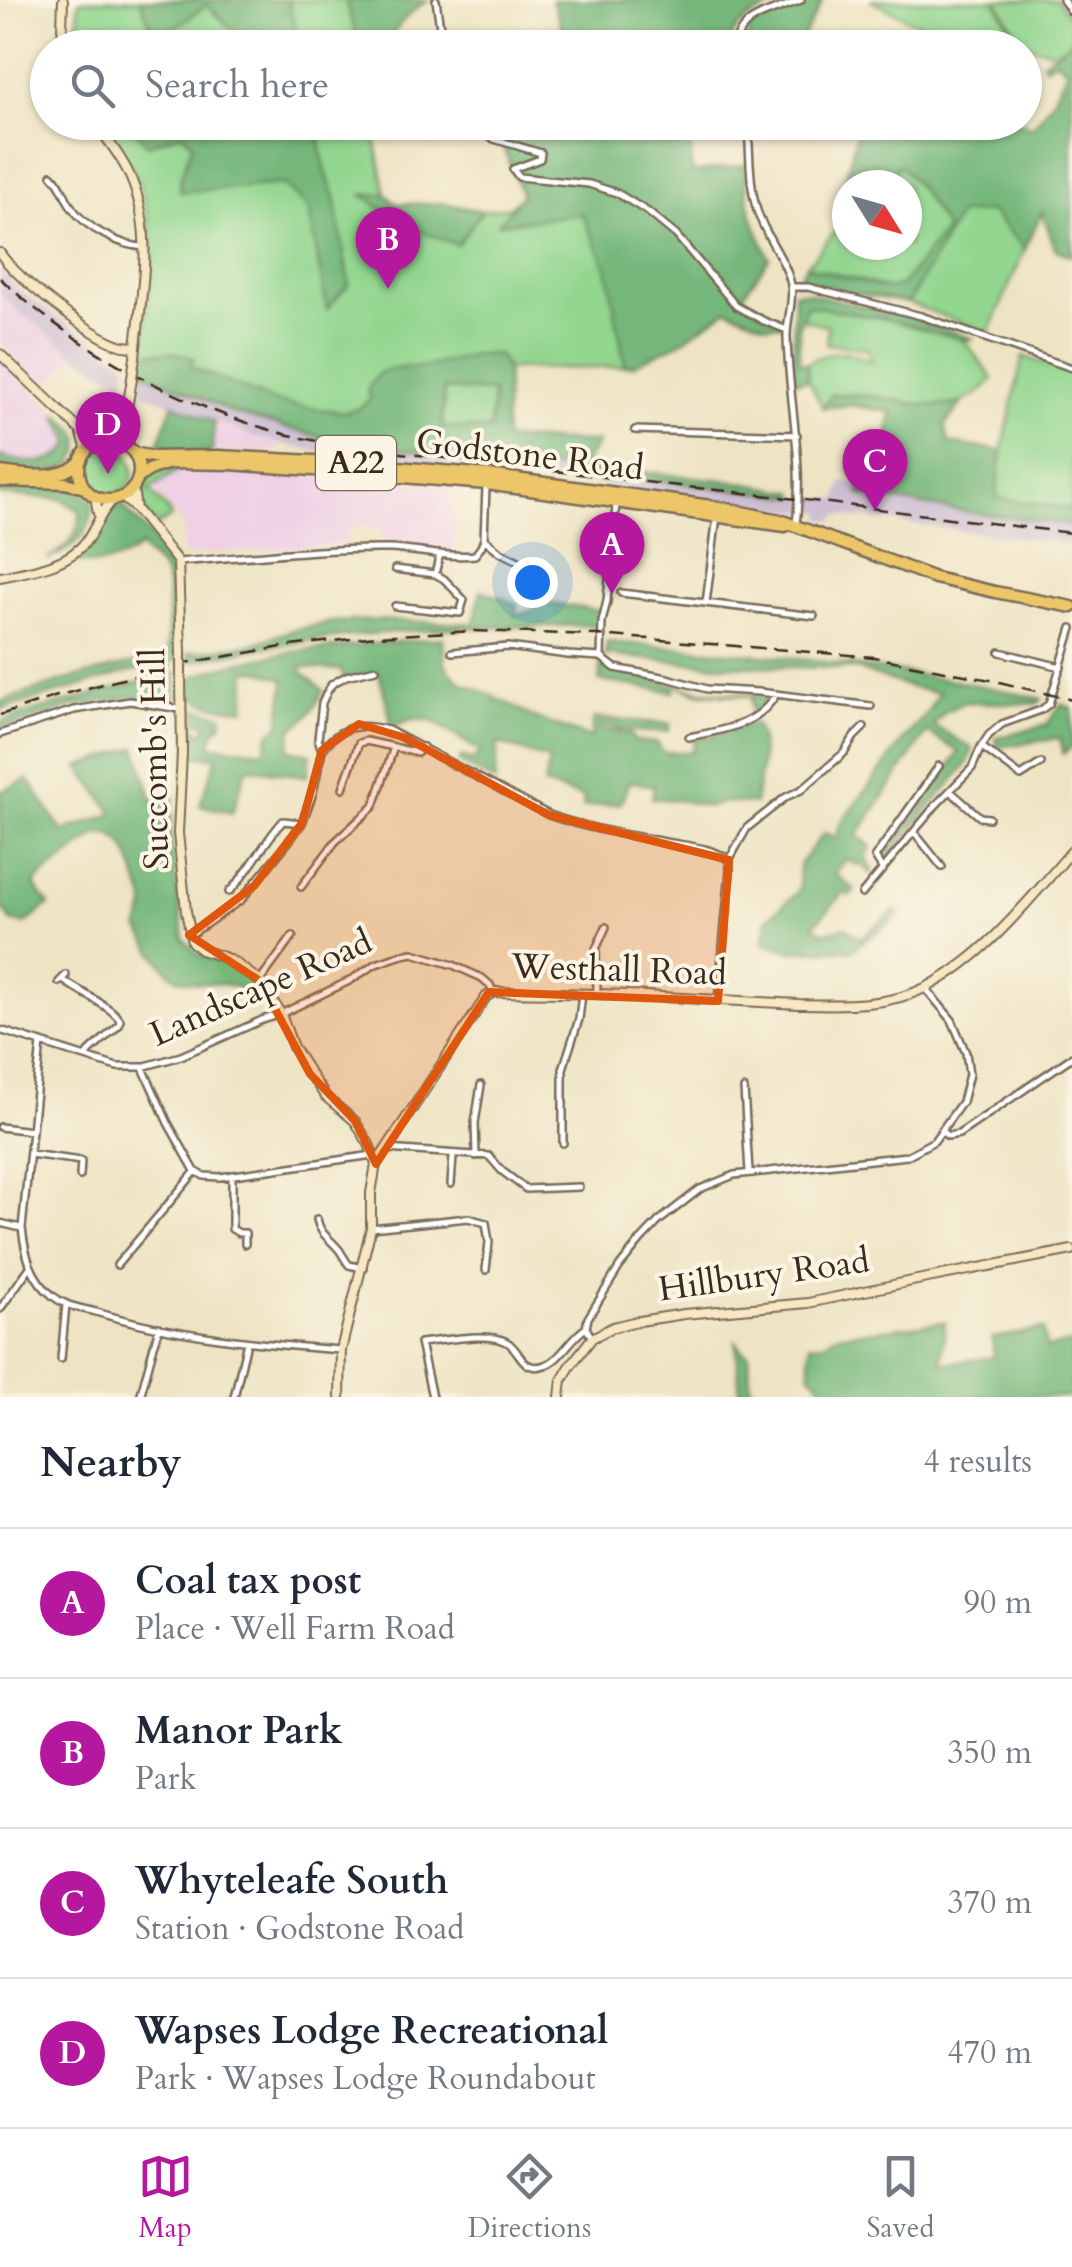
<!DOCTYPE html>
<meta charset="utf-8">
<style>
body{margin:0;font-family:Cardo,serif;background:#f6f6f7;color:#1f2937}
.compass{position:absolute;left:832px;top:170px;width:90px;height:90px;border-radius:50%;background:#fff;box-shadow:0 2px 8px #0004;rotate:127deg}
.you{position:absolute;left:532px;top:582px;width:35px;height:35px;margin:-25px;border:8px solid #fff;border-radius:50%;background:#1a73e8;box-shadow:0 0 0 15px #1a73e833}
.badge{display:grid;place-items:center;width:65px;height:65px;border-radius:50%;background:#b5179e;color:#fff;font-size:32px;font-weight:700}
.pin{position:absolute;translate:-50% -82px;filter:drop-shadow(0 2px 5px #0008)}
.pin::after{content:'';position:absolute;top:52px;width:35px;height:30px;background:inherit;clip-path:polygon(0 0,100% 0,50% 100%)}
.list{margin:0;padding:0;list-style:none}
h2{display:flex;justify-content:space-between;align-items:center;height:130px;margin:0;padding:0 40px;font-size:42px}
h2 small{font-size:32px;font-weight:400;color:#747a83}
.list li{display:grid;grid-template-columns:65px 1fr auto;gap:30px;align-items:center;box-sizing:border-box;height:150px;padding:0 40px;border-top:2px solid #e0e1e3}
.list b{display:block;font-size:38px;white-space:nowrap}
.list p{margin:0;font-size:32px;white-space:nowrap;color:#747a83}
.list em{font-size:32px;font-style:normal;color:#747a83}
.icon{flex:none;width:55px;height:55px;fill:none;stroke:currentColor;stroke-width:2;stroke-linecap:round;stroke-linejoin:round}
.map{position:relative;flex:none;width:1072px;height:1397px;overflow:hidden}
.search{position:absolute;background:#fff;box-shadow:0 2px 8px #0004;left:30px;right:30px;top:30px;height:110px;display:flex;align-items:center;gap:25px;box-sizing:border-box;padding:0 35px;border-radius:55px;color:#747a83;font-size:38px}
.sheet{height:730px;background:#fff}
nav{display:flex;justify-content:space-around;align-items:center;box-sizing:border-box;height:140px;border-top:2px solid #e0e1e3;background:#fff;font-size:28px;color:#747a83}
nav a{display:grid;justify-items:center;gap:5px}
nav .on{color:#b5179e}
.map>svg:first-child{display:block}
.built{fill:#efd0e5}
.industrial{fill:#cdbed2}
.green{fill:#92d68f;stroke:#668056;stroke-width:2.5}
.forest{fill:#75b77a;stroke:#58704c;stroke-width:2.5;fill-rule:evenodd}
.lines{fill:none;stroke-linecap:round;stroke-linejoin:round}
.street-casing{stroke:#7a6b58;stroke-width:10}
.secondary-casing{stroke:#7a6b58;stroke-width:12}
.highway-casing{stroke:#7a6b58;stroke-width:15}
.street{stroke:#fff;stroke-width:5}
.secondary{stroke:#f7e8c3;stroke-width:8}
.highway{stroke:#ecc669;stroke-width:10}
.rail{stroke:#3b2a1e;stroke-width:2.5;stroke-dasharray:15 8;stroke-linecap:butt}
.secondary-bridge-casing{stroke:#7a6b58;stroke-width:12;stroke-linecap:butt}
.secondary-bridge{stroke:#f7e8c3;stroke-width:8}
.marked{fill:#df570d;fill-opacity:0.2;stroke:#df570d;stroke-width:8;stroke-linejoin:round}
.labels{text-anchor:middle;dominant-baseline:central;stroke-width:8;stroke-linejoin:round;paint-order:stroke}
.shield{fill:#fcf5e5;stroke:#75675a;stroke-width:2.5}
.shield-label{font-size:32px;font-weight:bold;fill:#3b2a1e}
.street-label{font-size:35px;fill:#3b2a1e;stroke:#fcf5e5}
</style>
<div class="map">
<svg width="1072" height="1397" viewBox="0 0 1072 1397">
<rect width="100%" height="100%" fill="#fcf5e5"/>
<filter id="ink" filterUnits="userSpaceOnUse"><feTurbulence type="fractalNoise" baseFrequency=".01" numOctaves="2"/><feDisplacementMap in="SourceGraphic" scale="20" xChannelSelector="R" yChannelSelector="G"/><feConvolveMatrix kernelMatrix="1 2 1 2 8 2 1 2 1" color-interpolation-filters="sRGB"/></filter>
<filter id="wash" filterUnits="userSpaceOnUse"><feTurbulence type="fractalNoise" baseFrequency=".0048" numOctaves="4" result="noise"/><feDisplacementMap in="SourceGraphic" scale="40" xChannelSelector="R" yChannelSelector="G"/><feGaussianBlur stdDeviation="2.25" result="paint"/><feColorMatrix in="noise" values="0 0 0 0 0 0 0 0 0 0 0 0 0 0 0 0 0 1.4 0 .05"/><feComposite in="paint" operator="in"/></filter>
<g filter="url(#wash)">
<rect width="100%" height="100%" fill="#eee4c4"/>
<path class="built" d="M0 294 47 334 76 355 45 388 0 342Z
M0 360 56 413 70 440 69 449 63 456 29 463 0 456Z
M214 422 281 444V450L212 452Z
M199 469 453 485 456 551 382 543 383 528 350 526 347 544 183 555V524L152 489 170 473 178 470Z"/>
<path class="industrial" d="M0 269 20 291 126 363 125 385 76 355 18 311 0 294Z
M141 371 236 414 324 438 366 445 796 497 838 499 842 482 861 485V495L974 513 1072 525V544L837 515 835 520H822L823 511 812 513 598 484 325 454 249 435 140 391Z"/>
<path class="green" d="M79 0H345L360 47 77 48Z
M870 0H994L1022 47H945L924 27Z
M997 0H1057L1072 22V41L1055 52 1027 45 1024 46Z
M104 123H372L386 194 365 195 457 245 482 211 510 207 534 183 588 188 637 331 634 365 598 368 507 369 438 385 409 430 288 416 183 371 143 349C148 292 159 232 136 177 128 158 114 140 104 123Z
M900 164 920 189 946 229 902 285 889 289 806 266 847 217V245H907V185H848L857 169Z
M990 211 1025 249 989 333 908 303 959 214Z
M806 305 882 318 964 340 993 379C959 419 925 406 880 397 864 394 848 394 831 395L823 408 808 379 807 363C831 349 847 349 872 362L866 348 826 344 828 326 802 319Z
M1023 356 1072 373V509L995 498 1002 451Z
M444 389 493 392 491 430 442 427Z
M83 471a25 25 0 1 1 50 0a25 25 0 1 1-50 0Z
M175 468 178 470 149 490 168 511 171 517 157 526C137 508 137 497 150 474Z"/>
<path class="forest" d="M140 0H288L300 47H232L236 33 206 5C190 17 174 32 153 32Z
M345 0H429C413 9 391 29 388 48L360 47Z
M552 0H791C764 11 736 16 728 47L569 48Z
M808 0H823L798 47H745L751 24 800 6Z
M1072 41V256L1056 250 1042 212 1025 249 990 211 959 214 908 303 848 292 811 283H795L806 266 889 289 902 285 946 229 920 189 900 165 887 179 857 169 841 198 859 123 1021 122 1032 128 1053 99 1067 70 1056 60 1045 67 1042 62Z
M129 123H316L325 169 335 198 349 284 327 309 308 207 283 184 180 192 181 176 193 144 182 133 148 145Z
M522 123H632L627 145 691 144 692 173 746 165C745 204 753 222 769 258L743 295 764 315 785 321 783 324 767 325 728 309 679 343 634 365H625L607 269 582 214 498 224 522 195 503 147Z
M386 194 396 204 444 203 482 211 457 245 402 224 363 195Z
M794 292H806L912 318 974 339 964 340 882 318 807 305 799 325V362L807 363 808 379 793 382Z
M153 352 177 353 194 358 191 367 273 401 308 408 345 412 360 408 371 398 367 390 379 373 392 369 429 366 473 355 498 354 507 369 504 439 598 442 583 466 722 480 795 492 796 497 366 445 324 438 236 414 142 371 143 358ZM444 389 493 392 490 430 442 427Z
M846 394C886 396 922 411 962 403L945 425 949 443 1002 451 996 498 1072 509V525L974 513 860 495 861 485 879 489 892 412 851 405 823 408 831 395Z
M173 404 214 422 212 452 186 453 158 445Z
M56 413C68 424 84 433 79 451 70 482 23 470 0 467V456C22 464 61 468 70 442Z
M0 486 74 489 90 498 93 505C91 535 74 548 48 559 66 547 81 535 80 511L61 499 0 495Z
M122 505 175 563 177 661 121 674 0 710V702L62 681 167 655C168 638 171 583 163 571 156 561 146 557 141 546 121 563 97 567 72 560 100 547 91 513 122 505Z
M481 590 517 604 515 616 551 604 599 610 596 625 471 628 468 626 464 628C371 631 280 643 189 661L188 653 253 644 293 630 332 622 380 620 474 624Z
M443 638 445 664 451 673 462 683 497 697 495 700 500 703 501 700 537 719 591 738 594 718 670 724 669 731C646 733 625 731 602 725L601 727 602 730 631 734 634 741 658 743 660 749 669 755 670 752H692L695 739 725 733 754 723C769 745 758 778 755 804L724 802 709 807 684 801 652 798 654 786 629 781 621 803 583 807 584 798 544 785 549 760 498 743 495 782 459 762 462 757 474 761 480 751 430 720H409L396 726 392 725 379 673 345 680 341 670 301 667V671L323 690C317 706 307 719 292 729L289 750 311 754 307 776 247 768 232 813 200 805 217 757 188 755 189 705 193 706 192 719 199 733 207 728 204 721 199 723 196 716 197 709 222 715V723L212 736 211 746 265 751 269 733 276 729 280 723 285 679 256 670 246 671 245 709C228 708 201 707 190 693L192 677C271 647 359 646 443 638Z
M607 642C753 653 899 665 1042 699L1037 704 965 702 945 712 933 725 973 749 967 764 887 859 885 856 928 799 959 752 927 732 857 836 871 846 866 857 873 870 871 874 862 865H856L847 859 835 874 855 890 850 896 845 892 814 925 823 933 845 927 860 938 896 910 900 915 852 950 790 951 764 943 767 919 797 893 800 885 798 872 801 862 824 833 838 838V830L848 812H850L904 739 927 713 939 693 910 687 857 669 717 665 605 655Z
M601 661 606 667 617 671 700 691 757 695 763 697 767 702 752 715 751 696 699 693 678 686H674V692L599 681Z
M176 672V702L128 697 72 707 0 730V723L20 715Z
M1061 704 1072 708V747L1063 754 1060 738 997 747 996 738 1047 725Z
M136 747 153 801 173 795 170 833 184 939 199 955 223 962 257 984 266 998 256 1005C233 971 207 991 177 978 164 972 146 941 139 928 140 920 145 913 145 905 146 897 141 890 138 882 132 861 124 828 95 835L40 878 34 885 49 905 25 924 11 921 3 908H0V792L28 779 62 831 114 814 79 767Z
M945 1322 942 1364 994 1357 992 1338 1043 1329 1046 1348 1072 1343V1397H740L736 1342 744 1352 749 1355 750 1387 756 1393 826 1396V1390L810 1373V1344L824 1343 836 1335Z"/>
</g>
<g filter="url(#ink)">
<g class="lines">
<g class="street-casing">
<path id="street" d="M436 0 443 48
M1063 0 1072 13
M734 48C739 15 774 12 801 0
M472 122 494 139 541 153 540 159 513 169 519 177 589 184 617 193 648 212 676 235 736 306 764 321 787 330
M747 122C751 151 748 179 756 207 763 234 787 261 791 285 794 303 786 321 787 339 789 401 804 462 796 524
M52 175C64 187 64 197 73 209 87 229 121 246 144 247
M791 287H808L921 316 1072 368
M635 430 797 435
M484 539 500 552 527 565
M178 562C248 557 319 548 389 549 418 550 446 558 475 555L481 547 484 539 486 487
M395 569 435 574 440 554
M621 593 814 616
M706 603 717 516
M395 606 460 613 464 600 444 579 435 574
M452 652 508 647 568 655 601 657 615 668 667 678 707 689 759 692 871 706
M1000 652 1061 667
M601 657 602 622 607 601 616 505
M0 734 74 710 130 701 180 709
M689 737C721 730 759 726 776 694
M982 747 1021 776 1041 763
M322 750C341 725 359 723 388 730L549 815C585 828 623 834 660 841 683 846 711 846 729 860L730 870 718 1001
M343 788 359 743 366 741 394 747
M950 791 980 817 989 818
M914 832 942 867
M729 860 747 828 786 797 801 790 844 753 854 737 864 727
M883 870 875 857 939 766
M301 887 335 842 374 806 394 747 417 753 423 747
M229 892C251 870 263 843 283 821L302 823
M862 894 936 805 972 768 981 747 989 735 1002 724 1041 710 1049 704 1072 628
M190 935 241 900 293 836 302 823 313 793 322 750 318 739 322 703 327 692 332 684 346 676 376 669
M62 979C78 992 110 1005 120 1020L119 1025 85 1056
M260 981 293 936
M59 982 66 975
M597 993 596 949 606 927
M0 1030 117 1067H142L181 1056 262 1020 281 1014 349 981 376 964 402 955 413 953 453 965 482 978 490 985 493 992
M41 1043 22 1228C25 1254 31 1279 53 1296 66 1307 81 1308 96 1312 175 1336 259 1344 341 1350
M143 1068 168 1123 195 1171 204 1176 220 1177 373 1155
M744 1089 749 1172
M0 1127 32 1131
M942 1132 948 1136 959 1134 1072 1057
M563 1143V1069L579 1019 582 994
M386 1149 489 1156 502 1171 526 1189 579 1187
M30 1154 81 1161 80 1176
M476 1156 475 1123 481 1085
M232 1175V1229L239 1233H245V1244
M451 1184 453 1157
M317 1219C320 1235 331 1239 340 1251 343 1256 346 1261 349 1265L363 1268
M0 1223 21 1228
M371 1228 468 1218 486 1223 489 1242 486 1270
M117 1265 195 1172
M0 1309 30 1267
M592 1338 586 1328 588 1318 620 1266 641 1240 659 1221 700 1189 734 1175 907 1156 934 1141 962 1102 969 1074 966 1053 952 1020 926 989
M61 1359 66 1304
M140 1397 159 1327
M234 1397 247 1342
M432 1397 420 1343C441 1341 489 1331 507 1342 521 1350 521 1373 545 1365 561 1360 571 1337 586 1328"/>
</g>
<g class="secondary-casing">
<path id="secondary" d="M63 0 62 28 65 48
M95 122C108 141 124 160 132 181 155 237 140 300 135 357
M0 253C16 278 91 336 120 345 125 347 130 346 135 347
M0 354 81 431 101 441
M81 431 87 450
M110 440 124 426
M127 445 124 426 131 385
M133 488 136 509
M95 496 98 513
M122 497 136 509 178 562 181 652
M0 577C30 571 68 566 87 540 97 526 100 512 113 500
M181 681 182 753 178 833 186 911 192 942 201 950 224 957 234 962 260 981 281 1014 293 1047 310 1074 326 1097 355 1121 369 1144 376 1164
M340 1397 341 1350 371 1228V1193L376 1164 486 997 493 992C549 993 605 993 662 997 708 999 753 1002 799 1004 842 1005 888 1007 927 987 986 956 1029 900 1072 851
M560 1397 562 1380 571 1365 592 1338 613 1327 633 1322 684 1314 808 1303 917 1280 1072 1250"/>
</g>
<g class="highway-casing">
<path id="highway" d="M79 470a30 30 0 1 1 60 0a30 30 0 1 1-60 0Z
M134 453 153 457 219 456 353 463 488 475 718 507 780 520 935 578 995 592 1072 607
M0 472C27 475 59 482 80 462
M139 477 151 469 170 463 230 464 355 473 486 484 785 526
M0 481 65 483 85 488"/>
</g>
<use href="#street" class="street"/>
<use href="#secondary" class="secondary"/>
<use href="#highway" class="highway"/>
<path class="rail" d="M0 278C80 354 204 419 312 440 362 450 413 454 463 460 538 469 613 478 688 487 816 500 944 518 1072 533
M0 715 60 695 186 663 282 647 376 636 474 631 598 635 874 657 995 681 1072 700"/>
<g class="secondary-bridge-casing">
<path id="secondary-bridge" d="M131 385 135 357
M181 681V652"/>
</g>
<use href="#secondary-bridge" class="secondary-bridge"/>
</g>
</g>
<path class="marked" d="M359 724 406 738 549 815 729 860 718 1001 489 992 376 1164 355 1121 310 1074 260 981 189 935 254 886 302 823 322 750Z"/>
<g class="labels">
<rect class="shield" x="316" y="436" width="80" height="54" rx="8"/>
<g class="shield-label">
<text x="356" y="463">A22</text>
</g>
<g class="street-label">
<text transform="translate(530 455) rotate(7)">Godstone Road</text>
<text transform="translate(155 759) rotate(-91)">Succomb's Hill</text>
<text transform="translate(619 970) rotate(2)">Westhall Road</text>
<text transform="translate(261 988) rotate(-24)">Landscape Road</text>
<text transform="translate(764 1275) rotate(-8)">Hillbury Road</text>
</g>
</g>
</svg>
<svg class="compass" viewBox="-18 -18 36 36"><path d="M0-13l5 13h-10z" fill="#e53935"/><path d="M0 13l5-13h-10z" fill="#747a83"/></svg>
<div class="you"></div>
<div class="pin badge" style="left:612px;top:594px">A</div>
<div class="pin badge" style="left:388px;top:289px">B</div>
<div class="pin badge" style="left:875px;top:511px">C</div>
<div class="pin badge" style="left:108px;top:474px">D</div>
<div class="search"><svg class="icon" aria-label="search" viewBox="0 0 24 24"><circle cx="10" cy="10" r="6"/><path d="M15 15l6 6"/></svg>Search here</div>
</div>
<section class="sheet">
<h2>Nearby<small>4 results</small></h2>
<ul class="list">
<li><span class="badge">A</span><div><b>Coal tax post</b><p>Place · Well Farm Road</p></div><em>90 m</em></li>
<li><span class="badge">B</span><div><b>Manor Park</b><p>Park</p></div><em>350 m</em></li>
<li><span class="badge">C</span><div><b>Whyteleafe South</b><p>Station · Godstone Road</p></div><em>370 m</em></li>
<li><span class="badge">D</span><div><b>Wapses Lodge Recreational</b><p>Park · Wapses Lodge Roundabout</p></div><em>470 m</em></li>
</ul>
</section>
<nav>
<a class="on"><svg class="icon" aria-label="map" viewBox="0 0 24 24"><path d="M3 6l6-2 6 2 6-2v14l-6 2-6-2-6 2zM9 4v14M15 6v14"/></svg>Map</a>
<a><svg class="icon" aria-label="directions" viewBox="0 0 24 24"><path d="M12 3l9 9-9 9-9-9zM9 14v-3h6M13 9l2 2-2 2"/></svg>Directions</a>
<a><svg class="icon" aria-label="saved" viewBox="0 0 24 24"><path d="M7 4h10v16l-5-4-5 4z"/></svg>Saved</a>
</nav>
